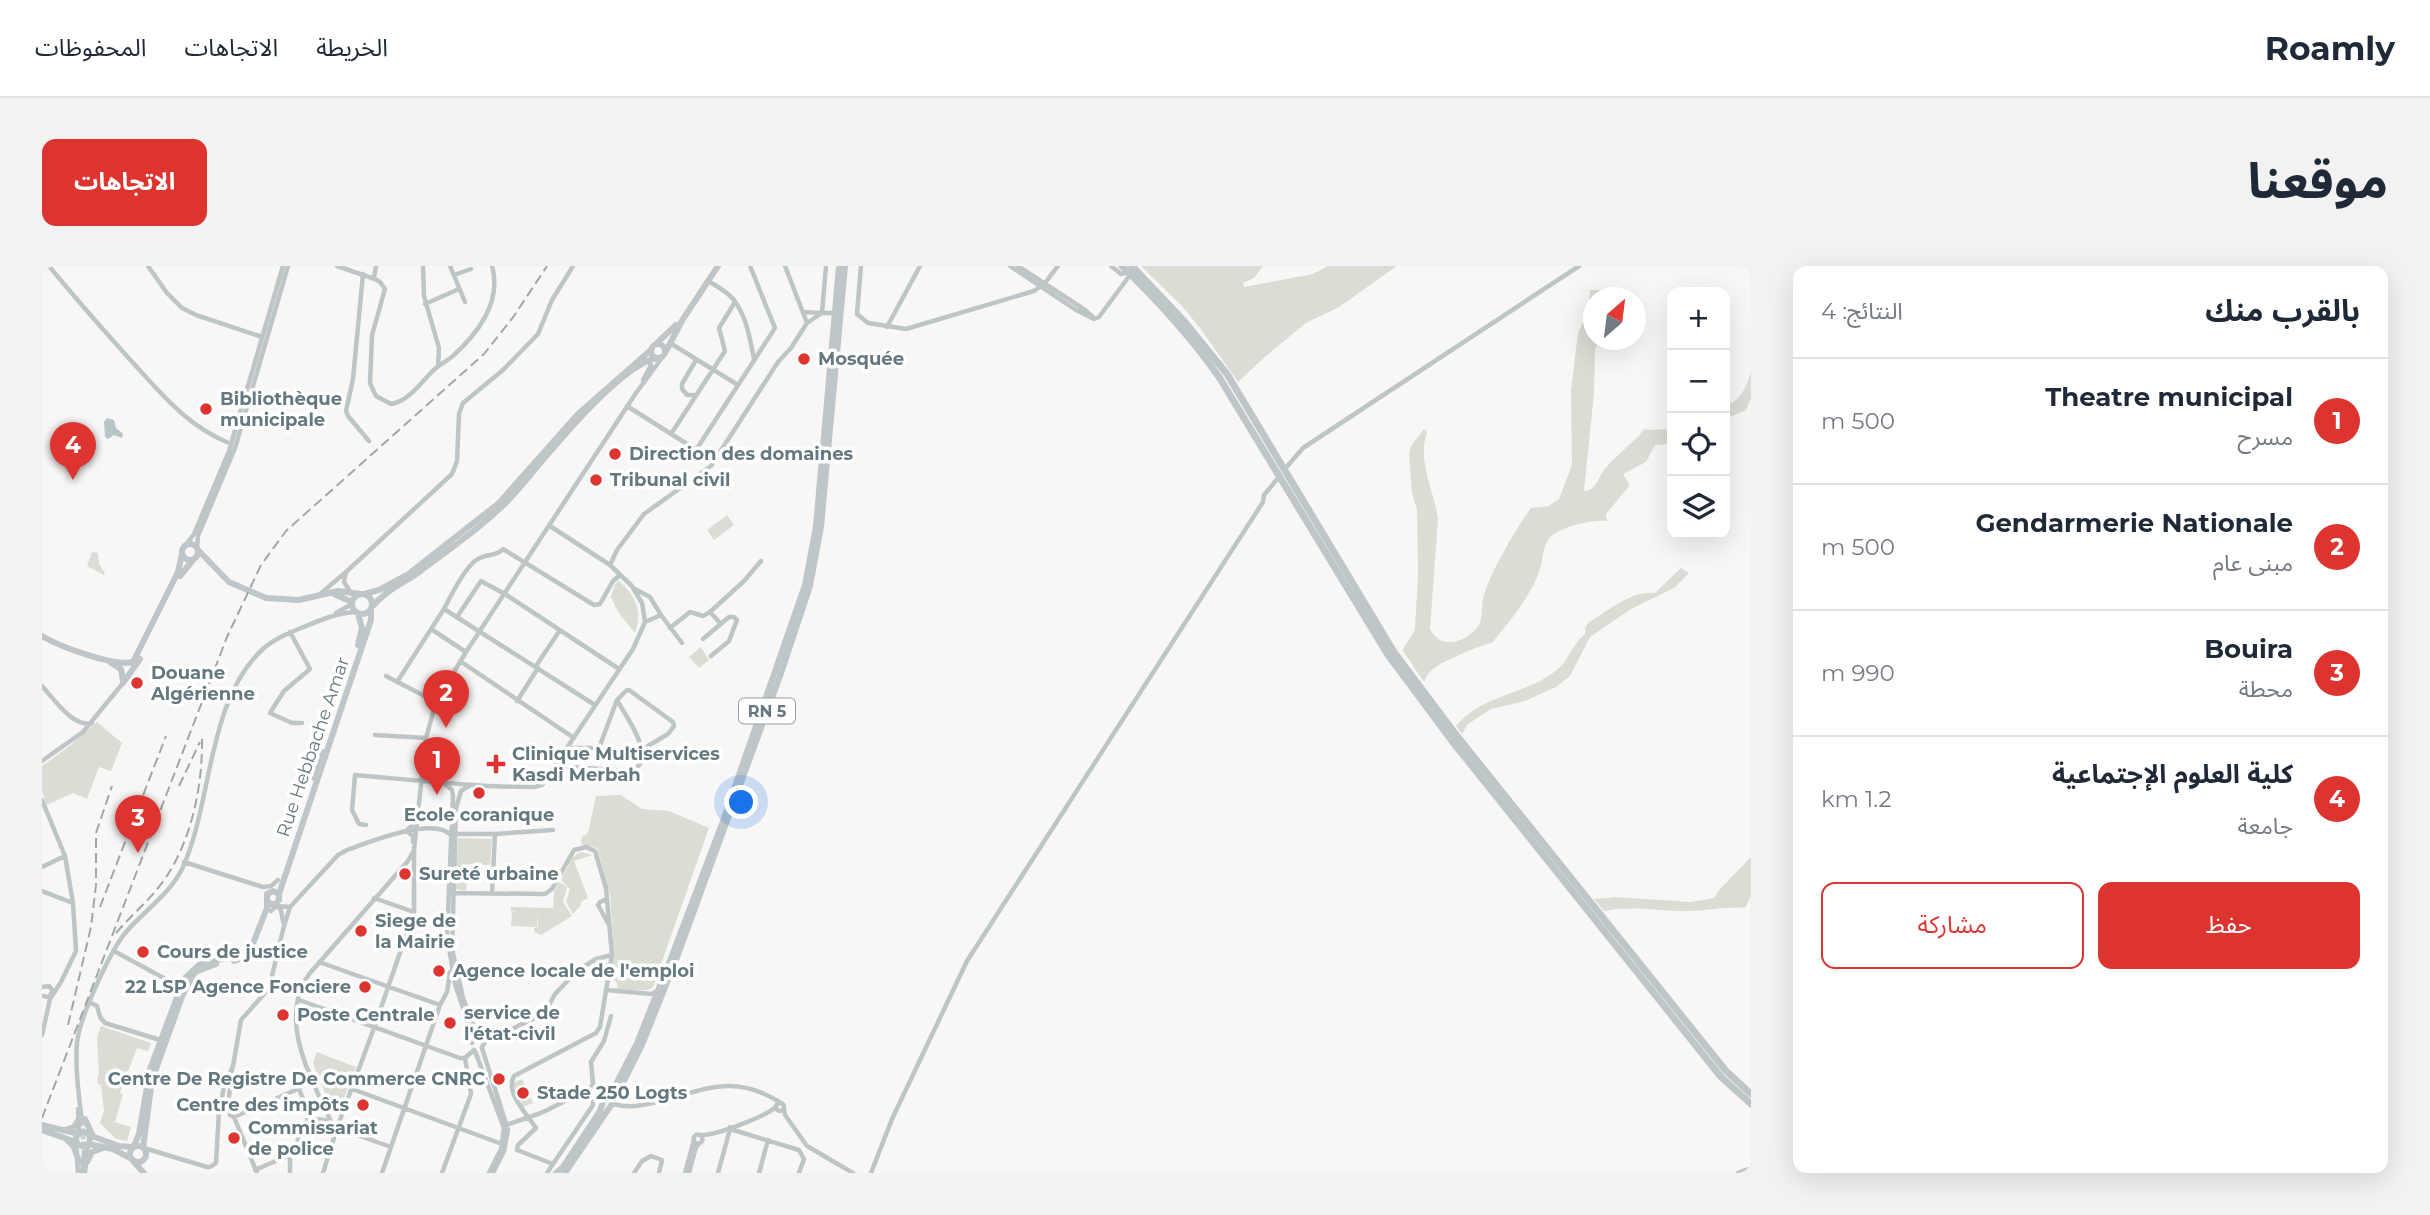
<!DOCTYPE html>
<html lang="ar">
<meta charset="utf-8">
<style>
body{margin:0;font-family:Montserrat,"Noto Sans Arabic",sans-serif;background:#f2f2f3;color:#1f2937;direction:rtl}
.controls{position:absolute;right:21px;top:21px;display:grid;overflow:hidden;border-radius:14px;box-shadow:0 7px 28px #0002}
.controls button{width:63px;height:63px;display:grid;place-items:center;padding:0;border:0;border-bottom:2px solid #e0e1e3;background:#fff;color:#1f2937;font:35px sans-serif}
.compass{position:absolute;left:1541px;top:21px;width:63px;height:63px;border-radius:50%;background:#fff;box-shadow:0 7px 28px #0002;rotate:28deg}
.you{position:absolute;left:700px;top:537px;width:24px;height:24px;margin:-18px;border:5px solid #fff;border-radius:50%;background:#1a73e8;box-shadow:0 0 0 10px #1a73e833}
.badge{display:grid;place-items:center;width:46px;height:46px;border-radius:50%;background:#dd3430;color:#fff;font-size:23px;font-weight:700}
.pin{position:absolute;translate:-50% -58px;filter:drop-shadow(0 2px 4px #0008)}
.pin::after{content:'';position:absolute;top:37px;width:24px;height:21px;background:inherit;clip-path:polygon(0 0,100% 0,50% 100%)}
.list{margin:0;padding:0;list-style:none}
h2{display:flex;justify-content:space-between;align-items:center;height:91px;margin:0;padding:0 28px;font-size:30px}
h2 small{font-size:23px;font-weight:400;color:#747a83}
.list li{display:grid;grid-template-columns:46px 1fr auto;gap:21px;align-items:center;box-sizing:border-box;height:126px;padding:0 28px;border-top:2px solid #e0e1e3}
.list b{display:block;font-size:26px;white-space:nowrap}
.list p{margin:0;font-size:23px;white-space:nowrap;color:#747a83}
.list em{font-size:23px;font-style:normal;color:#747a83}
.actions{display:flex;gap:14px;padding:21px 28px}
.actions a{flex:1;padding:16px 0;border:2px solid #dd3430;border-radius:14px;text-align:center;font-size:24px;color:#dd3430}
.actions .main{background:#dd3430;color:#fff}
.icon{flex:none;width:38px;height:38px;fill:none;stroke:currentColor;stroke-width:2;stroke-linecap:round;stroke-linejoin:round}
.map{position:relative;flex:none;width:1709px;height:907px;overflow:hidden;direction:ltr;border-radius:14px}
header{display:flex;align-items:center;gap:42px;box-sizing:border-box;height:98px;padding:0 35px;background:#fff;border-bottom:2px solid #e0e1e3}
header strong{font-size:33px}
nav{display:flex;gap:38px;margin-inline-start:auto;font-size:24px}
.intro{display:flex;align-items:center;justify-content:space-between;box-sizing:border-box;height:168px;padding:0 42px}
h1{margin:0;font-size:49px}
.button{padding:18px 32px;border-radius:14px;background:#dd3430;color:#fff;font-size:24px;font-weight:700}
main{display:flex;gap:42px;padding:0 42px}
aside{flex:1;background:#fff;border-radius:14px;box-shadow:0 7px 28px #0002}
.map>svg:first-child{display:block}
.green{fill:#d9ddd4}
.water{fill:#b6c5c6}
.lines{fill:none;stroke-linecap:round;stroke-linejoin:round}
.minor-tunnel{stroke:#ccd1d2;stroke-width:4.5;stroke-dasharray:4.5 2;stroke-linecap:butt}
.minor{stroke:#bec5c7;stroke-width:4.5}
.major{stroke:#bec6c9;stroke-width:6}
.highway{stroke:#bec6c9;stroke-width:7}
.rail{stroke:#9ea8ab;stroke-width:2;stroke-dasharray:10 5;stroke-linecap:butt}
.poi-dot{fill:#dd3430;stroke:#fff;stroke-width:2.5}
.labels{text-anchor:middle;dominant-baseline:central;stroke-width:7;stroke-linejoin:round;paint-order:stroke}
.shield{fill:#fff;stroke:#92a1a5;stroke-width:2}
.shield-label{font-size:16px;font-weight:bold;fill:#64797f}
.poi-label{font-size:18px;font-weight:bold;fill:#64797f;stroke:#fff;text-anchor:start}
.street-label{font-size:18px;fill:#64797f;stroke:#fff}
</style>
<header>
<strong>Roamly</strong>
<nav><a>الخريطة</a><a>الاتجاهات</a><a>المحفوظات</a></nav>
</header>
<div class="intro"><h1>موقعنا</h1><a class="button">الاتجاهات</a></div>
<main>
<aside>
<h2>بالقرب منك<small>النتائج: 4</small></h2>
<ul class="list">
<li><span class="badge">1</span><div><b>Theatre municipal</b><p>مسرح</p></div><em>500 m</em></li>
<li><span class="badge">2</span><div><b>Gendarmerie Nationale</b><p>مبنى عام</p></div><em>500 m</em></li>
<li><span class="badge">3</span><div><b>Bouira</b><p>محطة</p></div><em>990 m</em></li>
<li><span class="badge">4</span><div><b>كلية العلوم الإجتماعية</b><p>جامعة</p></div><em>1.2 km</em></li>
</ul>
<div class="actions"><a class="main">حفظ</a><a>مشاركة</a></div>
</aside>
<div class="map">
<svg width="1709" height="907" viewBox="0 0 1709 907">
<rect width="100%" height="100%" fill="#f8f7f5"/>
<path class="green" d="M1099 0H1221L1212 12 1201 17 1202 21 1271 8 1286 0H1355L1297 41 1264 57 1225 89 1196 116 1158 62 1139 39Z
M1548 24H1562L1563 26 1561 31 1552 32V74H1557L1553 83 1552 127 1542 225C1554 225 1556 211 1563 203 1575 188 1591 178 1602 163L1608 164 1630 163V178L1613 179 1604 196 1581 208 1588 219 1564 248 1565 255C1548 254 1527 259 1512 268 1500 276 1502 291 1498 303 1490 329 1467 356 1450 377 1442 377 1398 397 1392 402 1387 406 1384 410 1382 416L1361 385C1363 376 1370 372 1373 363L1376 308 1375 244 1370 227 1367 188 1369 180 1382 163 1385 166C1375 197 1392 223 1396 253L1388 363C1398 383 1419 378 1433 364 1442 355 1439 343 1441 333 1447 308 1475 261 1489 242L1507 240 1517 233 1530 199 1529 124 1536 67 1546 46Z
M1709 106V133L1704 144 1683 153V140C1698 136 1705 120 1709 106Z
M685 249 692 259 672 274 665 264Z
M50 286 56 287 57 298 63 307 62 309 45 300Z
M1639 302 1647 307 1632 322 1589 343 1548 371 1528 410 1514 421 1483 435 1449 443 1426 458 1420 468 1414 460C1440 428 1485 429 1516 403 1527 394 1531 377 1543 368V362L1546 357C1567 345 1587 325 1613 327Z
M577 315C594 330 601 345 593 367L576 346 569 331 573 318Z
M659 381 667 394 657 402 647 391Z
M55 456 80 477 69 505 57 501 45 533 31 527 5 539 0 526V500L25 482Z
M579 529 600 543 627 545 667 562 611 721 606 724H576L575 717 570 712 572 689 568 629 555 582 539 578 540 571 546 567 554 530Z
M416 572 450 573 448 599 426 598 424 625 413 623Z
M538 586 550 589 532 595 546 632 539 636V639L531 648 524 636 528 623 519 614 530 592Z
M1709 591V630L1703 642C1684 640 1666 645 1647 645 1616 646 1594 639 1562 645L1552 633 1573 631 1649 636 1672 632 1677 624Z
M517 616 525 621 521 636 530 650 499 669 492 666V662L496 661V646L495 661 469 660 470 646 474 645H469V641L511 642 512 626Z
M59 760 109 777 106 785 95 782 78 827 81 828 73 856 89 861 85 875 74 873 58 857 62 845 59 819 56 818 55 810 57 809 55 771Z
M275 786 314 801 297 845H290L271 797Z
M480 813 491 837 481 841 471 817Z"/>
<path class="water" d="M65 152 72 154 74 162 81 168 80 172 72 169 66 173 63 171 62 156Z"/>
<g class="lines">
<path class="minor-tunnel" d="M40 856 42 887"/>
<path class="minor" d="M7 0C35 34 64 67 93 99 122 131 148 162 189 178
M106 0 125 27 140 42 154 49 220 71
M295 0 333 13 338 16 343 23 330 69 328 117 334 130 349 138C368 135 380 114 394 102 400 97 407 94 412 89 437 66 460 35 450 0
M408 0 423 36
M819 0 815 48 826 57 864 63 992 25 1003 17 1016 0
M968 0 1034 44 1052 53
M976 0 1043 44 1052 52
M1069 0 1079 8 1086 6
M381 1 382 30 397 82 396 100
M321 8 311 113 304 145 306 150 327 175
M412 9 429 3
M332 12 334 0
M666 15C673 19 680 23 686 28 703 42 708 72 712 93
M383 38 417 23
M761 46 780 47 784 0
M1052 53 1057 51 1088 9
M765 57 780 47H793
M845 61 878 0
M628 77 696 119
M601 114 609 99 605 95
M654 129H645L640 123V118L654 94
M585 140 672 195
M629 168 683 85 677 62 693 36
M654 184 733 62 708 0
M1242 204 1261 182 1537 0
M144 279 152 268 187 185 241 0
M155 282 156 270 193 182 246 0
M568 299 575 284 602 248 669 200 736 96 749 82 765 57 743 0
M304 306 410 208 415 195 417 148 421 137 461 104 496 68 510 34 531 0
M593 323 608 331 619 349
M278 328 304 306 302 316 309 327
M402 343C408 331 425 298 436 293 446 287 454 291 461 283L552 339 558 338 571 315 578 309
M668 346 678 357
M294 347 310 338
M415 351 439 315 463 328 577 403
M603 356 619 349 640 377
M628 362 648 346 661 350 668 346 702 315 719 295
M389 363 424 386
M248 366 268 403 242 425 228 447 250 457H260
M661 373 687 351H692L695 354 687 375 669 390
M418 395 532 472
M494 400 518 364
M344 410 394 436
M355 416 402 343 553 439
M0 420C12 433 31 462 50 457
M575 434 585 424H587L631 456 632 460 626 468 601 483
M475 435 496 402
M333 469 384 472
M0 495 41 466 81 417
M514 500 588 505C618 495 584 451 575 434L557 482H524
M402 517 410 524 411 530 405 670 413 718 430 769V777
M427 520 419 525 414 542 410 683 421 732 437 774
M0 534 23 590 31 637 34 685 19 716 8 733 0 769
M324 559 317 558 310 544 313 509C373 514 432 521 492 521L500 519 591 383 603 356 600 337 590 320 568 299 508 260
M413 568H453L511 564
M371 576V570L364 565 372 558 376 540
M142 596 221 621 229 620 236 614
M0 601 23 590
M0 625 31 637
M407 627 503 628 510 623 532 584 544 581 553 585 564 622 570 689 558 761 554 767 472 810C463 827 485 848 494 862L476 879 475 884 511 898 551 839V834L546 825
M450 628 453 568
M332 632 372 646
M565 633 558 636 556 639 567 659
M233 638 239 644 241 656
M229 645 234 640 248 641
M72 685 138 721
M555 693 569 703
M277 696 398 739
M0 721 7 720 11 725 7 731 0 730
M564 724 610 728 615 725
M257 734 418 792H423L432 784
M49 737 55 740 58 751 63 757 118 774
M440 781 443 776 503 747 513 728 535 705 554 693 570 689
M440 782 466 864 462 885 451 907
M433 785 462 862 459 883 447 907
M190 804 186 840 188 849 192 851 258 822 267 805
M257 823 268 850
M310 823 460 878
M562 832 556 825 566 827
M734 841a4 4 0 1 1 8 0a4 4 0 1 1-8 0Z
M571 838C589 843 602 839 619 835 667 822 694 808 739 837
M36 843 37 868
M742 843 743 849 765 880 811 907
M192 851 215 907
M40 856C37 831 33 803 35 777 37 753 68 685 84 666 102 645 127 629 140 603 171 537 164 434 222 382 234 372 249 366 264 360 281 353 296 347 314 346
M461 860 499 847 548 823 551 818 549 796 562 775 569 750
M688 861V863L757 884 762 893 757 907
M295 862 349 881
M293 865C274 819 232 756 268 707L366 595 371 586
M651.5 873a4.5 4.5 0 1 1 9 0a4.5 4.5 0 1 1-9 0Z
M658 869C673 870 722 851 734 841
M34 876 36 907
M102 882 165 901H168L174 897 177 845 182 821 191 800 199 754 223 727 228 718 242 660 248 641 296 589 305 584C327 576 391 550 409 569
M213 904 250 888
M40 907 42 887
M43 907 46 878
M248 907V892L266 852 289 855
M281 907 295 862 332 762 372 646V584L384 472 394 436 424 386 594 127 622 89
M340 907 398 739 405 726 408 706
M400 907 429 828 423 792
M505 907 511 898
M592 907 600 895 609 890 620 894 617 907
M643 907 652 874
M647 907 654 881 658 877
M676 907 688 863
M717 907 726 874
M829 907 850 853 925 695 1221 236 1222 229 1237 211"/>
<path class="major" d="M614 78 634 59
M609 85a7 7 0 1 1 14 0a7 7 0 1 1-14 0Z
M623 87 641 53 676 0
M140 286a8 8 0 1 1 16 0a8 8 0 1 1-16 0Z
M156 284 187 316 224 332 257 334 296 325 319 328
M138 310 151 294
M292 328 310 336
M322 328 337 324 365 309 457 237 536 148 610 83
M310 338a10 10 0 1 1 20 0a10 10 0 1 1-20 0Z
M330 341C342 326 358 319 373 309 406 284 445 258 473 227 500 196 577 97 616 92
M0 370C17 380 72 401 91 396L136 306 140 288
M316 379 320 362 316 348
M69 397 79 403 81 415
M81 417 98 393
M272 512 281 486
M237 628 329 354V343
M192 695 205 690 212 683
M567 827 573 820 595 777 629 692 681 555 763 319 774 260 797 0
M574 831 600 779 634 694 738 410 768 320 779 261 803 0
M43 853 50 868
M0 859 37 868
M0 864 34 876
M23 864 32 861 37 853
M34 873a7 7 0 1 1 14 0a7 7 0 1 1-14 0Z
M47 869 77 880 91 881
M23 872 32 881 37 896
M46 878 71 883 88 892
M88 888a8 8 0 1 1 16 0a8 8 0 1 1-16 0Z
M92 880 97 868 108 803 142 713 157 699 199 688 210 680 225 642V628L231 625 237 628V634L233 638H228L225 634
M101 882 110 814 141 728 153 706 174 698
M91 895 102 907
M45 896 50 886 61 882
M514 907 521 901 558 845 562 833
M523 907 570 838
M1697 907 1709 903"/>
<path class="highway" d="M1080 0C1115 34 1149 71 1177 111L1346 389 1410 475 1679 811 1709 838
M1090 0 1142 55 1185 108 1352 386 1415 470 1684 805 1709 828"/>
<path class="rail" d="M137 520 158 476
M58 641 124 470
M74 667C92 646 114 629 128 605 152 565 161 514 160 469
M26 759 49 661 54 619V567L70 520
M0 852 185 371 219 299 244 265 442 88 472 50 505 0"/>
</g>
<g class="poi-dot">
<circle cx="762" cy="93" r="7"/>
<circle cx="164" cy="143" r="7"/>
<circle cx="573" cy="188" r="7"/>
<circle cx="554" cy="214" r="7"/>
<circle cx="95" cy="417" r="7"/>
<path d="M450.5 487.5h7v7h7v7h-7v7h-7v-7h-7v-7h7z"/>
<circle cx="437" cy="527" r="7"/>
<circle cx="363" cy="608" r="7"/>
<circle cx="319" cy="665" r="7"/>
<circle cx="101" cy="686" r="7"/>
<circle cx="397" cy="705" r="7"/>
<circle cx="323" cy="721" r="7"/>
<circle cx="241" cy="749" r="7"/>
<circle cx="408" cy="757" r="7"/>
<circle cx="457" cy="813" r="7"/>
<circle cx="481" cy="827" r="7"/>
<circle cx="321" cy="839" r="7"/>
<circle cx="192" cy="872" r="7"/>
</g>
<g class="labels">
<rect class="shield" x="697" y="432.5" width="56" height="25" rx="5"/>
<g class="shield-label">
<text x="725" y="445">RN 5</text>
</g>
<g class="poi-label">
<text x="776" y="93">Mosquée</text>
<text x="178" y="133">Bibliothèque<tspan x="178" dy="21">municipale</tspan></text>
<text x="587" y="188">Direction des domaines</text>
<text x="568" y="214">Tribunal civil</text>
<text x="109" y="407">Douane<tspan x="109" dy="21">Algérienne</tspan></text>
<text x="470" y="488">Clinique Multiservices<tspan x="470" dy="21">Kasdi Merbah</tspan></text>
<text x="437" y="549" text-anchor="middle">Ecole coranique</text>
<text x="377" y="608">Sureté urbaine</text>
<text x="333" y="655">Siege de<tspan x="333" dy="21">la Mairie</tspan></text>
<text x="115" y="686">Cours de justice</text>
<text x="411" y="705">Agence locale de l'emploi</text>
<text x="309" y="721" text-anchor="end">22 LSP Agence Fonciere</text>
<text x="422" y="747">service de<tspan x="422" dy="21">l'état-civil</tspan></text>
<text x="255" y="749">Poste Centrale</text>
<text x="443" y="813" text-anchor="end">Centre De Registre De Commerce CNRC</text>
<text x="495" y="827">Stade 250 Logts</text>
<text x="307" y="839" text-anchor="end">Centre des impôts</text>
<text x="206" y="862">Commissariat<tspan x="206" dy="21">de police</tspan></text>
</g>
<g class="street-label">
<text transform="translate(271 481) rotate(-71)">Rue Hebbache Amar</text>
</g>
</g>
</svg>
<div class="controls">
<button>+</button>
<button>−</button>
<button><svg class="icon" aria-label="locate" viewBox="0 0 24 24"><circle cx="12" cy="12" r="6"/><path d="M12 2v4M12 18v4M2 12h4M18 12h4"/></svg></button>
<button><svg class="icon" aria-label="layers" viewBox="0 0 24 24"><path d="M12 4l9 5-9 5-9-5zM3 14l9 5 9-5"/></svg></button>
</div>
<svg class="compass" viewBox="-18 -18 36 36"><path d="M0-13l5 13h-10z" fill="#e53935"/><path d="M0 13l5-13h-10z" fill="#747a83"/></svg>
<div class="you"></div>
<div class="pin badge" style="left:395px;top:529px">1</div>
<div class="pin badge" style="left:404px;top:462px">2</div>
<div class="pin badge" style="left:96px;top:587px">3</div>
<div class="pin badge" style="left:31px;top:214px">4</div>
</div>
</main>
